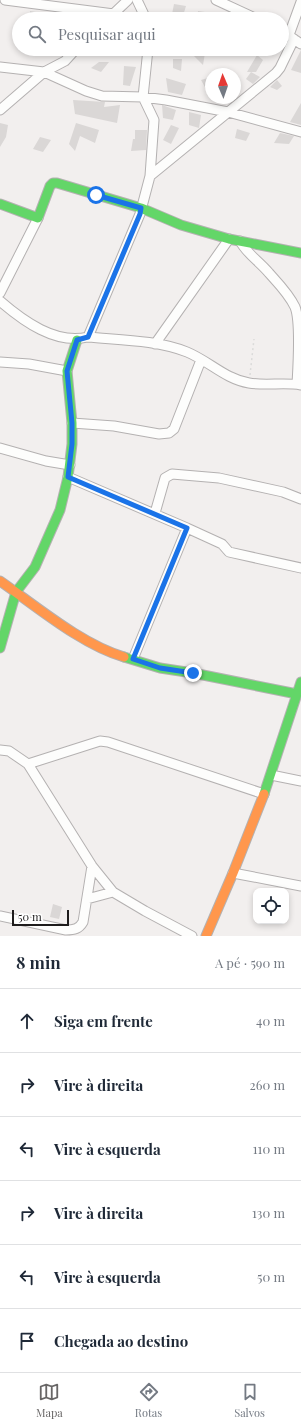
<!DOCTYPE html>
<html lang="pt">
<meta charset="utf-8">
<style>
body{margin:0;font-family:"Playfair Display",serif;background:#f6f6f7;color:#1f2937}
.controls{position:absolute;right:12px;bottom:12px;display:grid;overflow:hidden;border-radius:8px;box-shadow:0 2px 6px #0003}
.controls button{width:36px;height:36px;display:grid;place-items:center;padding:0;border:0;border-bottom:1px solid #e0e1e3;background:#fff;color:#1f2937;font:20px sans-serif}
.compass{position:absolute;left:205px;top:68px;width:36px;height:36px;border-radius:50%;background:#fff;box-shadow:0 2px 6px #0003;rotate:358deg}
.scale{position:absolute;left:12px;bottom:10px;width:57px;box-sizing:border-box;padding-left:4px;border:2px solid #1e1c1c;border-top:0;font-size:11px;line-height:14px;white-space:nowrap;color:#1e1c1c;-webkit-text-stroke:3px #fff;paint-order:stroke}
.stop{position:absolute;width:12px;height:12px;margin:-9px;border:3px solid #1a73e8;border-radius:50%;background:#fff}
.stop.end{background:#1a73e8;border-color:#fff;box-shadow:0 1px 4px #0008}
.list{margin:0;padding:0;list-style:none}
h2{display:flex;justify-content:space-between;align-items:center;height:52px;margin:0;padding:0 16px;font-size:17px}
h2 small{font-size:13px;font-weight:400;color:#747a83}
.list li{display:grid;grid-template-columns:26px 1fr auto;gap:12px;align-items:center;box-sizing:border-box;height:64px;padding:0 16px;border-top:1px solid #e0e1e3}
.list b{display:block;font-size:15px;white-space:nowrap}
.list em{font-size:13px;font-style:normal;color:#747a83}
.icon{flex:none;width:22px;height:22px;fill:none;stroke:currentColor;stroke-width:2;stroke-linecap:round;stroke-linejoin:round}
.map{position:relative;flex:none;width:301px;height:936px;overflow:hidden}
.search{position:absolute;background:#fff;box-shadow:0 2px 6px #0003;left:12px;right:12px;top:12px;height:44px;display:flex;align-items:center;gap:10px;box-sizing:border-box;padding:0 14px;border-radius:22px;color:#747a83;font-size:15px}
.sheet{height:436px;background:#fff}
nav{display:flex;justify-content:space-around;align-items:center;box-sizing:border-box;height:56px;border-top:1px solid #e0e1e3;background:#fff;font-size:11px;color:#747a83}
nav a{display:grid;justify-items:center;gap:2px}
nav .on{color:#686666}
.map>svg:first-child{display:block}
.building{fill:#dad7d6}
.lines{fill:none;stroke-linecap:round;stroke-linejoin:round}
.street-casing{stroke:#b4b1b1;stroke-width:11}
.fast-casing{stroke:#b4b1b1;stroke-width:11}
.slow-casing{stroke:#b4b1b1;stroke-width:11}
.path{stroke:#dbdbda;stroke-width:1.5;stroke-dasharray:2 3;stroke-linecap:butt}
.street{stroke:#fdfdfc;stroke-width:9}
.fast{stroke:#63d668;stroke-width:9}
.slow{stroke:#ff974d;stroke-width:9}
.route{stroke:#1a73e8;stroke-width:5}
</style>
<div class="map">
<svg width="301" height="936" viewBox="0 0 301 936">
<rect width="100%" height="100%" fill="#f2efee"/>
<path class="building" d="M174 4 186 6 182 19H171Z
M30 11 48 14 51 12 69 18V19H29Z
M198 11 205 12V19H197Z
M301 50V73L291 70Z
M205 53 203 65 194 56Z
M257 55 263 60 256 72H247Z
M173 59H182L181 71 173 68Z
M99 62H109L101 72 91 68Z
M124 66 136 67 130 86 123 85Z
M251 72 260 77 253 84 246 79Z
M211 77V98L201 80Z
M166 78 186 84 182 95 168 92Z
M277 80 282 86 277 90 270 87Z
M73 100 105 102 104 107 120 105 117 123 75 114Z
M301 103V125L290 122Z
M162 105 176 110 173 120 163 118Z
M189 112 201 115 199 128 189 125Z
M0 123 8 125 6 137 0 147Z
M76 123 99 130 95 143 80 136 75 151 69 144Z
M171 125 179 128 171 144 163 140Z
M237 129 250 133 246 141 235 138Z
M135 130H147L146 150 131 151 133 139H135Z
M280 133 294 136 289 144 274 143Z
M40 137 51 140 43 152 33 149Z
M53 904 62 907 59 919 50 917Z"/>
<g class="lines">
<g class="street-casing">
<path id="street" d="M5 0 114 14
M137 0 146 19
M216 0 257 19
M109 18 128 0
M282 31 301 44
M289 35 301 2
M0 67 44 72 86 91 102 96 143 97 166 100 228 112 301 132
M0 110 44 72 65 61 76 49
M150 176 276 73 280 68 294 39
M240 241C247 254 259 261 269 273 278 283 289 294 295 307 301 322 298 366 297 384
M0 293 38 218
M0 301C23 321 56 345 88 337 119 340 157 340 187 352 209 361 225 379 249 383 266 386 284 382 301 385
M88 337 140 214 150 176 154 120 143 97 148 49
M155 344 229 239
M0 362 29 364 67 371
M72 423 114 426 159 434 169 433 174 429 201 360
M0 448 46 461 70 465
M68 477 187 528 133 659
M155 513 165 478 172 474 219 478 283 492 301 499
M187 528 222 544 229 552 301 568
M0 750 9 751 28 764 92 866 113 892 145 911 192 936
M28 764 100 741 108 742 264 794
M271 775 301 781
M233 873 301 886
M87 899 113 892
M0 916 66 930C74 930 79 929 83 922L92 866"/>
</g>
<g class="fast-casing">
<path id="fast" d="M0 204 38 218 50 186 53 183H57L141 208 181 225 229 239 301 253
M0 648 16 592 35 567 60 510 68 477 72 444V423L67 371 77 340
M124 657 160 668 193 673 297 694
M264 794 301 682"/>
</g>
<g class="slow-casing">
<path id="slow" d="M0 581C36 606 82 645 124 657
M206 936 233 873 264 794"/>
</g>
<path class="path" d="M250 375 254 339"/>
<use href="#street" class="street"/>
<use href="#fast" class="fast"/>
<use href="#slow" class="slow"/>
</g>
<g class="lines">
<path class="route" d="M96 195 141 208 140 214 88 337 77 340 67 371 72 423V444L68 477 187 528 133 659 160 668 193 673"/>
</g>
</svg>
<div class="controls">
<button><svg class="icon" aria-label="locate" viewBox="0 0 24 24"><circle cx="12" cy="12" r="6"/><path d="M12 2v4M12 18v4M2 12h4M18 12h4"/></svg></button>
</div>
<svg class="compass" viewBox="-18 -18 36 36"><path d="M0-13l5 13h-10z" fill="#e53935"/><path d="M0 13l5-13h-10z" fill="#747a83"/></svg>
<div class="scale">50 m</div>
<div class="stop" style="left:96px;top:195px"></div>
<div class="stop end" style="left:193px;top:673px"></div>
<div class="search"><svg class="icon" aria-label="search" viewBox="0 0 24 24"><circle cx="10" cy="10" r="6"/><path d="M15 15l6 6"/></svg>Pesquisar aqui</div>
</div>
<section class="sheet">
<h2>8 min<small>A pé · 590 m</small></h2>
<ul class="list">
<li><svg class="icon" aria-label="ahead" viewBox="0 0 24 24"><path d="M12 20V5M6 11l6-6 6 6"/></svg><div><b>Siga em frente</b></div><em>40 m</em></li>
<li><svg class="icon" aria-label="right" viewBox="0 0 24 24"><path d="M7 20v-9h11M14 6l5 5-5 5"/></svg><div><b>Vire à direita</b></div><em>260 m</em></li>
<li><svg class="icon" aria-label="left" viewBox="0 0 24 24"><path d="M17 20v-9H6M10 6l-5 5 5 5"/></svg><div><b>Vire à esquerda</b></div><em>110 m</em></li>
<li><svg class="icon" aria-label="right" viewBox="0 0 24 24"><path d="M7 20v-9h11M14 6l5 5-5 5"/></svg><div><b>Vire à direita</b></div><em>130 m</em></li>
<li><svg class="icon" aria-label="left" viewBox="0 0 24 24"><path d="M17 20v-9H6M10 6l-5 5 5 5"/></svg><div><b>Vire à esquerda</b></div><em>50 m</em></li>
<li><svg class="icon" aria-label="arrive" viewBox="0 0 24 24"><path d="M6 21V4h12l-3 4 3 4H6"/></svg><div><b>Chegada ao destino</b></div></li>
</ul>
</section>
<nav>
<a class="on"><svg class="icon" aria-label="map" viewBox="0 0 24 24"><path d="M3 6l6-2 6 2 6-2v14l-6 2-6-2-6 2zM9 4v14M15 6v14"/></svg>Mapa</a>
<a><svg class="icon" aria-label="directions" viewBox="0 0 24 24"><path d="M12 3l9 9-9 9-9-9zM9 14v-3h6M13 9l2 2-2 2"/></svg>Rotas</a>
<a><svg class="icon" aria-label="saved" viewBox="0 0 24 24"><path d="M7 4h10v16l-5-4-5 4z"/></svg>Salvos</a>
</nav>
